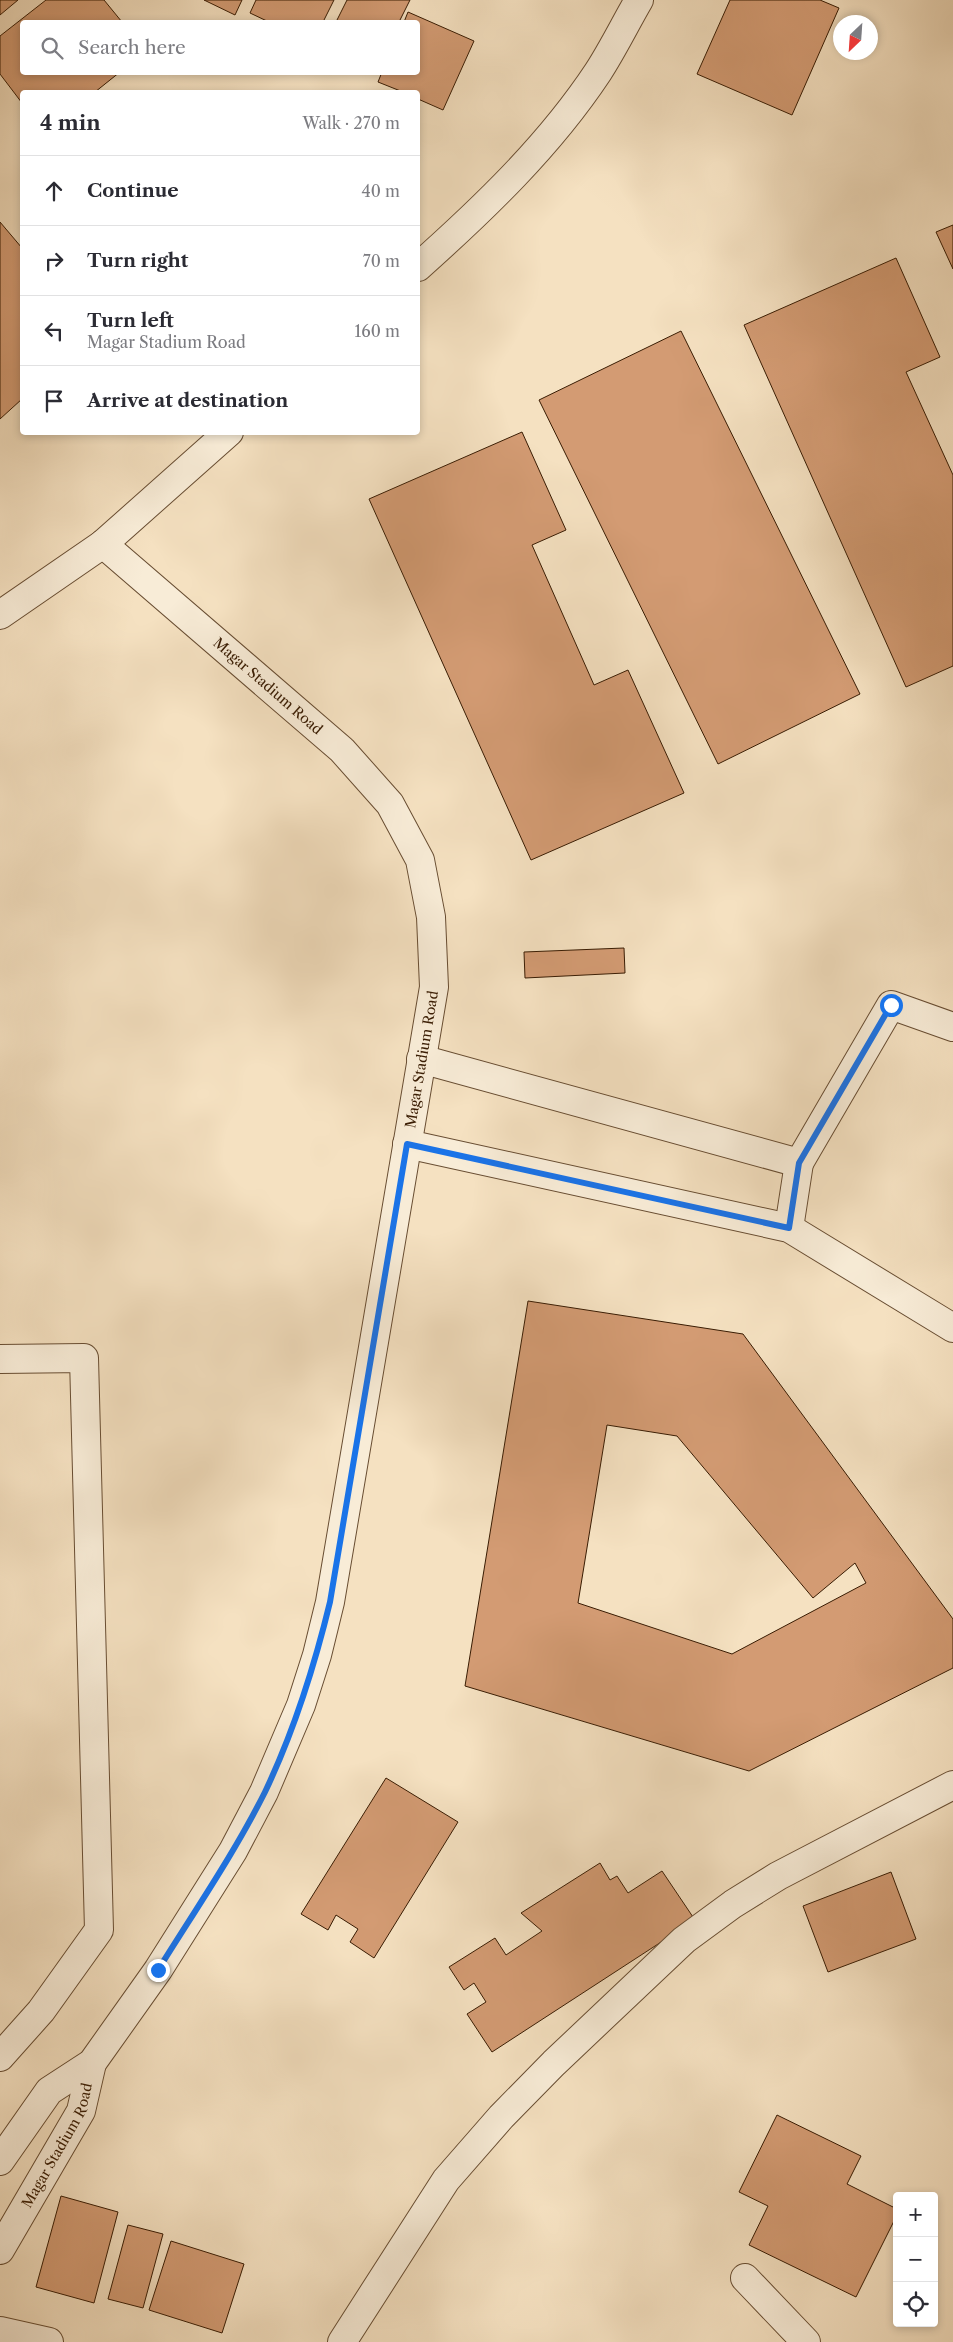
<!DOCTYPE html>
<meta charset="utf-8">
<style>
body{margin:0;font-family:"Libre Caslon Text",serif;background:#f2f2f3;color:#2b2b33}
.controls{position:absolute;right:15px;bottom:15px;display:grid;overflow:hidden;border-radius:5px;box-shadow:0 2px 8px #0003}
.controls button{width:45px;height:45px;display:grid;place-items:center;padding:0;border:0;border-bottom:1px solid #e1e1e2;background:#fff;color:#2b2b33;font:25px sans-serif}
.compass{position:absolute;left:833px;top:15px;width:45px;height:45px;border-radius:50%;background:#fff;box-shadow:0 2px 8px #0003;rotate:205deg}
.stop{position:absolute;width:15px;height:15px;margin:-11px;border:4px solid #1a73e8;border-radius:50%;background:#fff}
.stop.end{background:#1a73e8;border-color:#fff;box-shadow:0 1px 5px #0008}
.list{margin:0;padding:0;list-style:none}
h2{display:flex;justify-content:space-between;align-items:center;height:65px;margin:0;padding:0 20px;font-size:21px}
h2 small{font-size:16px;font-weight:400;color:#7c7c81}
.list li{display:grid;grid-template-columns:32px 1fr auto;gap:15px;align-items:center;box-sizing:border-box;height:70px;padding:0 20px;border-top:1px solid #e1e1e2}
.list b{display:block;font-size:19px;white-space:nowrap}
.list p{margin:0;font-size:16px;white-space:nowrap;color:#7c7c81}
.list em{font-size:16px;font-style:normal;color:#7c7c81}
.icon{flex:none;width:28px;height:28px;fill:none;stroke:currentColor;stroke-width:2;stroke-linecap:round;stroke-linejoin:round}
.map{position:relative;flex:none;width:953px;height:2342px;overflow:hidden}
.search{position:absolute;background:#fff;box-shadow:0 2px 8px #0003;left:20px;top:20px;width:400px;height:55px;display:flex;align-items:center;gap:12px;box-sizing:border-box;padding:0 18px;border-radius:5px;color:#7c7c81;font-size:19px}
.panel{position:absolute;background:#fff;box-shadow:0 2px 8px #0003;left:20px;top:90px;width:400px;height:345px;border-radius:5px}
.map>svg:first-child{display:block}
.building{fill:#d39b73;stroke:#391c03;fill-rule:evenodd}
.lines{fill:none;stroke-linecap:round;stroke-linejoin:round}
.minor-casing{stroke:#684d32;stroke-width:30}
.minor{stroke:#f8ecd7;stroke-width:28}
.route{stroke:#1a73e8;stroke-width:6}
.labels{text-anchor:middle;dominant-baseline:central;stroke-width:5;stroke-linejoin:round;paint-order:stroke}
.street-label{font-size:14px;fill:#391c03;stroke:#f8ecd7}
</style>
<div class="map">
<svg width="953" height="2342" viewBox="0 0 953 2342">
<rect width="100%" height="100%" fill="#f5e1c1"/>
<filter id="stains"><feTurbulence type="fractalNoise" baseFrequency=".004" numOctaves="4"/><feColorMatrix values="0 0 0 0 .2 0 0 0 0 .09 0 0 0 0 .02 0 0 0 .5 -.17"/></filter>
<radialGradient id="worn" r=".72"><stop offset=".6" stop-color="#630" stop-opacity="0"/><stop offset="1" stop-color="#630" stop-opacity=".3"/></radialGradient>
<path class="building" d="M0 0H18L0 15Z
M46 0H104L122 22H22V72H120L95 92H22V103L0 74V36Z
M204 0H242L235 15Z
M256 0H334L323 22H269L250 13Z
M347 0H410L399 22H336Z
M730 0H820L839 8 792 115 697 74Z
M408 12 474 41 443 110 418 99V92H403L378 82 382 72H418V22H404Z
M0 222 22 248V399L0 419Z
M953 225V269L936 232Z
M896 258 940 357 906 372 953 475V666L906 687 744 325Z
M681 331 860 694 718 764 539 400Z
M522 432 566 530 532 545 594 685 628 670 684 793 531 860 369 499Z
M624 948 625 973 525 978 524 952Z
M528 1301 743 1334 953 1619V1668L749 1771 465 1686ZM607 1425 677 1436 813 1598 855 1563 866 1583 732 1654 578 1603Z
M386 1778 458 1822 374 1958 350 1942 358 1929 336 1915 328 1930 301 1914Z
M600 1863 610 1880 617 1876 628 1893 662 1871 695 1920 492 2052 467 2014 486 2002 474 1983 464 1990 449 1967 495 1938 506 1955 542 1931 521 1913Z
M891 1872 916 1939 828 1972 803 1906Z
M777 2115 861 2156 847 2184 897 2209V2215L856 2297 749 2245 768 2206 739 2192Z
M61 2196 118 2212 94 2303 36 2287Z
M128 2225 163 2234 143 2308 108 2299Z
M171 2241 244 2264 222 2333 149 2310Z"/>
<g class="lines">
<g class="minor-casing">
<g id="minor">
<path d="M418 267C483 209 549 146 598 72 613 49 625 24 639 0"/>
<path d="M0 615 103 544 229 432"/>
<path d="M421 1059 799 1163 891 1005 953 1027"/>
<path d="M407 1144 789 1228 953 1328"/>
<path d="M789 1228 799 1163"/>
<path d="M0 1359 84 1358 99 1930 41 2011 0 2057"/>
<path id="s1" d="M0 2161 49 2091 92 2063 158 1970 233 1851 264 1792 301 1705 317 1655 330 1602 434 987 431 917 420 860 390 804 342 750 103 544"/>
<path id="s2" d="M0 2250 81 2111 92 2063"/>
<path d="M745 2278 806 2342"/>
<path d="M0 2331 49 2342"/>
<path d="M342 2342 446 2180 501 2117 554 2063 684 1940 733 1904 778 1876 953 1785"/>
</g>
</g>
<use href="#minor" class="minor"/>
</g>
<g class="lines">
<path class="route" d="M158 1970C194 1912 234 1854 265 1792 294 1731 314 1668 330 1602L407 1144 789 1228 799 1163 891 1005"/>
</g>
<g class="labels">
<g class="street-label">
<text transform="translate(268 686) rotate(41)">Magar Stadium Road</text>
<text stroke="none"><textPath href="#s1" startOffset="1210">Magar Stadium Road</textPath></text>
<text stroke="none"><textPath href="#s2" startOffset="120">Magar Stadium Road</textPath></text>
</g>
</g>
<rect width="100%" height="100%" filter="url(#stains)"/>
<rect width="100%" height="100%" fill="url(#worn)"/>
</svg>
<div class="controls">
<button>+</button>
<button>−</button>
<button><svg class="icon" aria-label="locate" viewBox="0 0 24 24"><circle cx="12" cy="12" r="6"/><path d="M12 2v4M12 18v4M2 12h4M18 12h4"/></svg></button>
</div>
<svg class="compass" viewBox="-18 -18 36 36"><path d="M0-13l5 13h-10z" fill="#e53935"/><path d="M0 13l5-13h-10z" fill="#7c7c81"/></svg>
<div class="stop" style="left:891px;top:1005px"></div>
<div class="stop end" style="left:158px;top:1970px"></div>
<div class="search"><svg class="icon" aria-label="search" viewBox="0 0 24 24"><circle cx="10" cy="10" r="6"/><path d="M15 15l6 6"/></svg>Search here</div>
<section class="panel">
<h2>4 min<small>Walk · 270 m</small></h2>
<ul class="list">
<li><svg class="icon" aria-label="ahead" viewBox="0 0 24 24"><path d="M12 20V5M6 11l6-6 6 6"/></svg><div><b>Continue</b></div><em>40 m</em></li>
<li><svg class="icon" aria-label="right" viewBox="0 0 24 24"><path d="M7 20v-9h11M14 6l5 5-5 5"/></svg><div><b>Turn right</b></div><em>70 m</em></li>
<li><svg class="icon" aria-label="left" viewBox="0 0 24 24"><path d="M17 20v-9H6M10 6l-5 5 5 5"/></svg><div><b>Turn left</b><p>Magar Stadium Road</p></div><em>160 m</em></li>
<li><svg class="icon" aria-label="arrive" viewBox="0 0 24 24"><path d="M6 21V4h12l-3 4 3 4H6"/></svg><div><b>Arrive at destination</b></div></li>
</ul>
</section>
</div>
